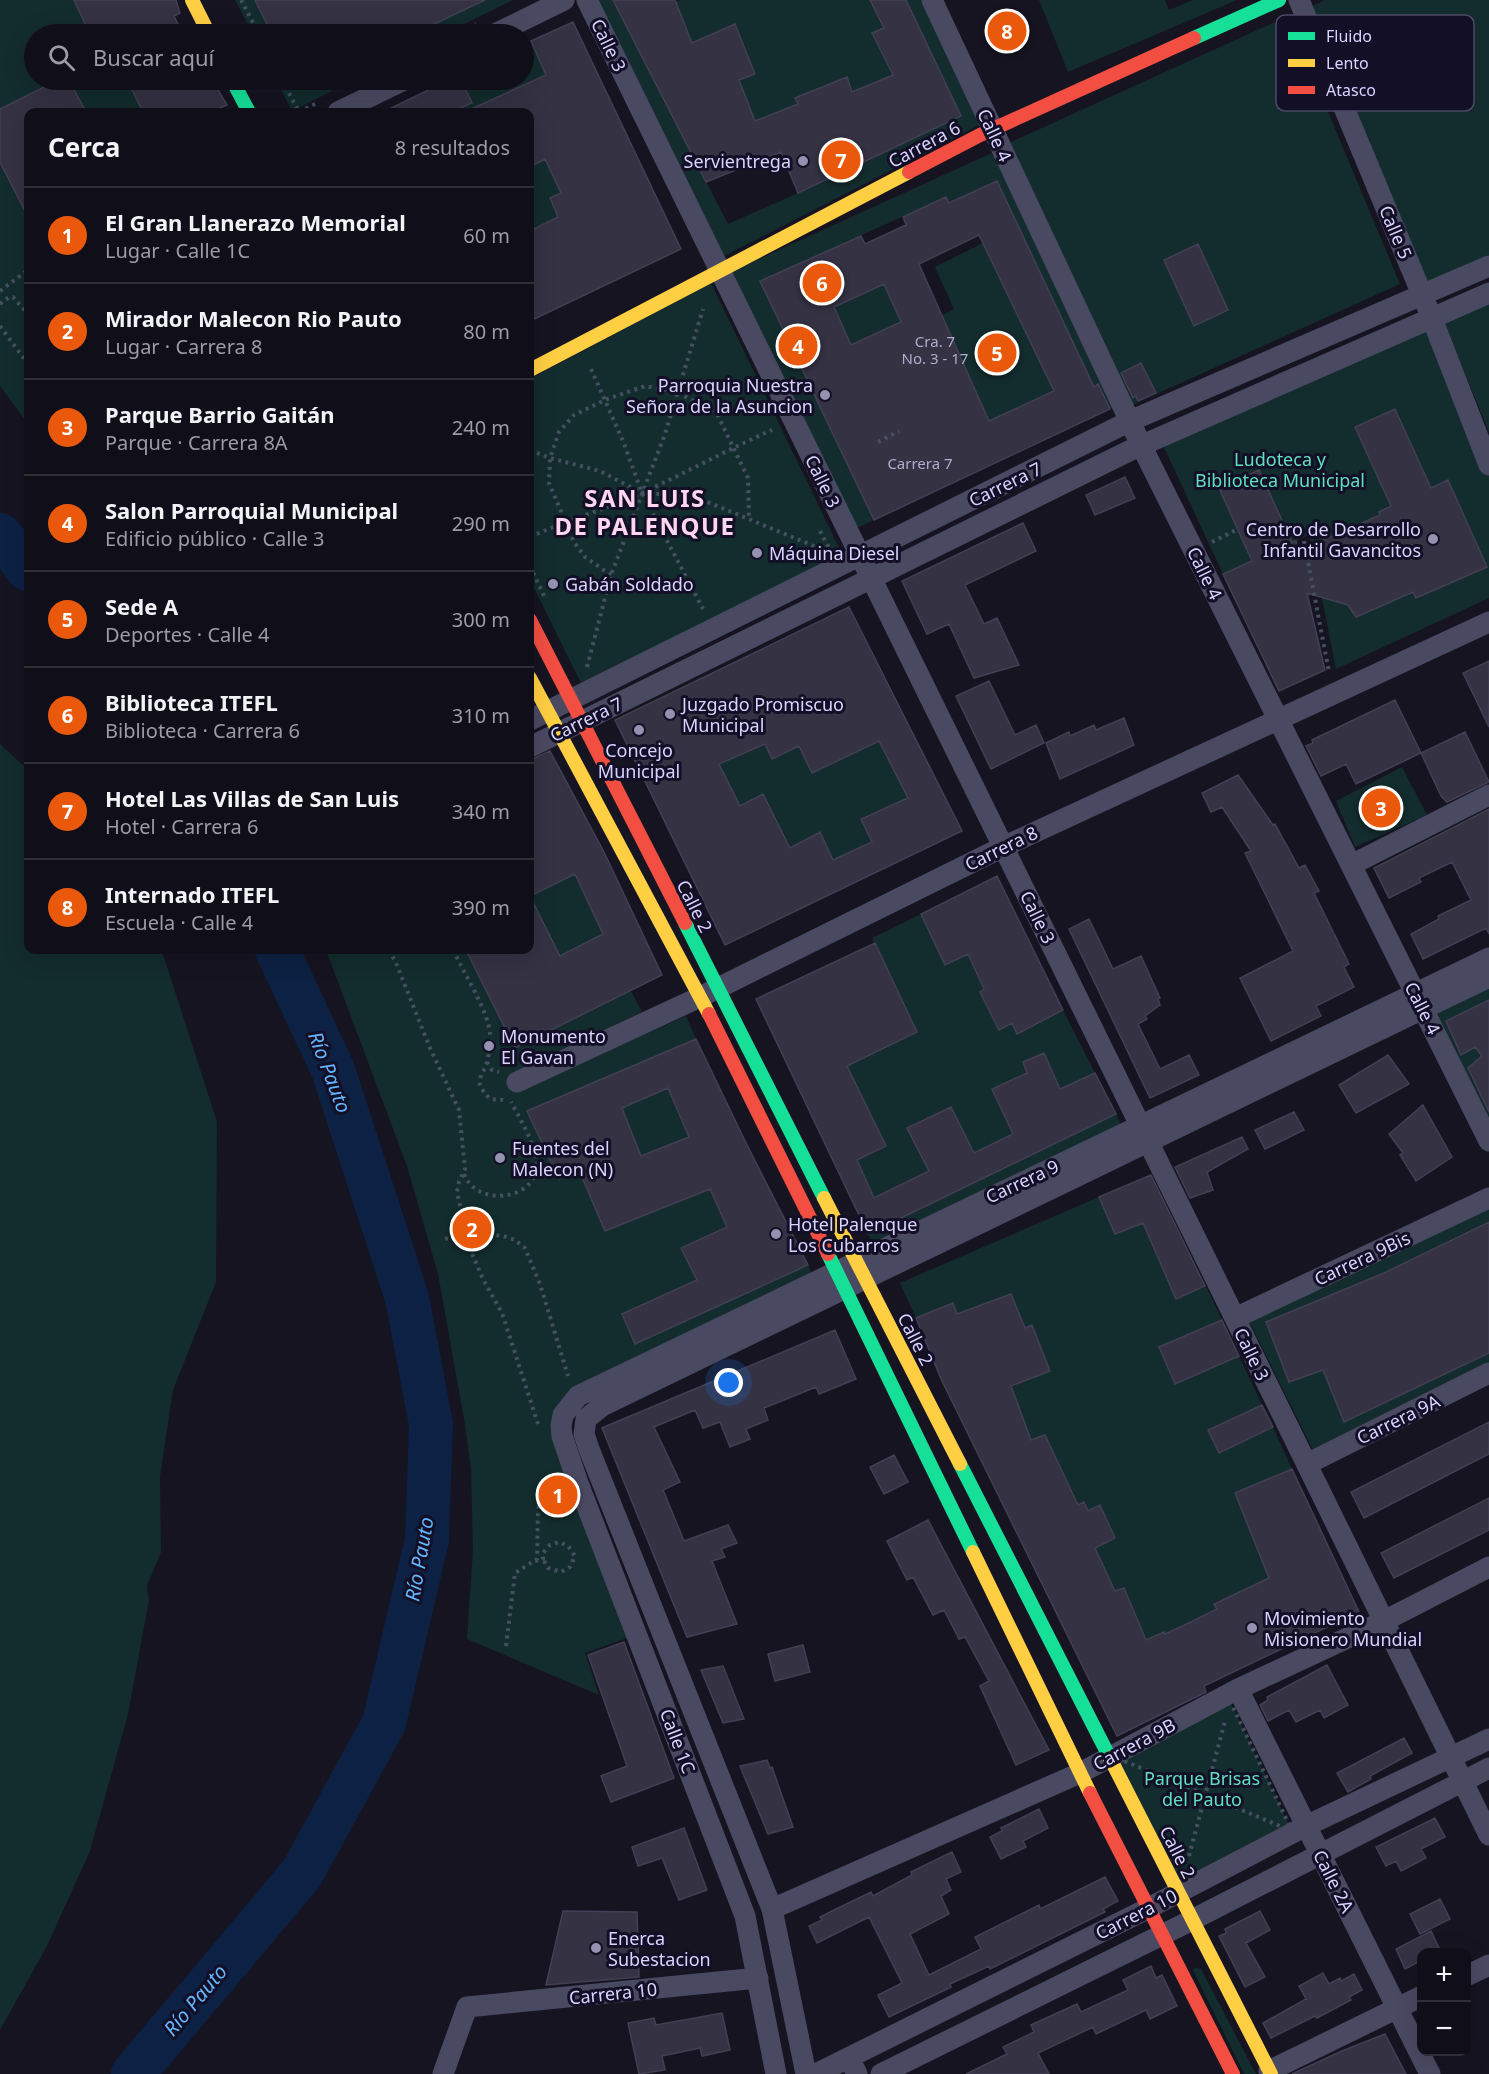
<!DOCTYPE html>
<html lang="es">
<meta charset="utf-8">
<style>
body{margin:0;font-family:"Noto Sans",sans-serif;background:#191822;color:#f1f3f6}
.controls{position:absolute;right:18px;bottom:18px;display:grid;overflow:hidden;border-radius:12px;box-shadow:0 6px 24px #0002}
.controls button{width:54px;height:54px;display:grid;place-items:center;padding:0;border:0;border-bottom:2px solid #302f38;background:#100f19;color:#f1f3f6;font:30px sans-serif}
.you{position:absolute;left:729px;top:1383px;width:21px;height:21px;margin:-15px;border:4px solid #fff;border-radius:50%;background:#1a73e8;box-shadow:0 0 0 9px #1a73e833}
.badge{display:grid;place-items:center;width:39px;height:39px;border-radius:50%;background:#ea580c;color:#fff;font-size:20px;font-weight:700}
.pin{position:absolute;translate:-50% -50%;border:3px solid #fff;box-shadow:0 2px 6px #0006}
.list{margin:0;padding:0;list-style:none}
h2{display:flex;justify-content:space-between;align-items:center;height:78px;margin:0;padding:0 24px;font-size:26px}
h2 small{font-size:20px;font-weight:400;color:#9c9ca2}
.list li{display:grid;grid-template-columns:39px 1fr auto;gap:18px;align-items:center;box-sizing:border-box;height:96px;padding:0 24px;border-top:2px solid #302f38}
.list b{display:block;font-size:22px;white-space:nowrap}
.list p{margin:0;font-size:20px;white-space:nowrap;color:#9c9ca2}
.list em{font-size:20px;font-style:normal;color:#9c9ca2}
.icon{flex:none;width:33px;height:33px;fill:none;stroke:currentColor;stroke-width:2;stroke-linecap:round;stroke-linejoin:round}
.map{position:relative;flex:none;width:1489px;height:2074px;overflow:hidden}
.search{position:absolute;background:#100f19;box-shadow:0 6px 24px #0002;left:24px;top:24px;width:510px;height:66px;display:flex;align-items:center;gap:15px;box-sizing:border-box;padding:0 21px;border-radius:33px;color:#9c9ca2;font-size:22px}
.panel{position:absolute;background:#100f19;box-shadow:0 6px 24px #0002;left:24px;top:108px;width:510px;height:846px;border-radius:12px}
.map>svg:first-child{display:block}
.green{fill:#132c2d;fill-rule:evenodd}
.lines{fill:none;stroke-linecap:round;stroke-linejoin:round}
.river{stroke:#0d2144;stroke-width:44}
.building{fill:#343243;stroke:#433f54;stroke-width:1.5;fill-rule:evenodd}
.path{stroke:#44505f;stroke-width:4;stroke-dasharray:3 4.5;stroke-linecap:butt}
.street{stroke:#4a4962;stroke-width:21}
.fast{stroke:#16e098;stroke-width:14}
.slow{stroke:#ffcf43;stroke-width:14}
.jam{stroke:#f24e42;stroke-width:14}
.path-bridge{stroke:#44505f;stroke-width:4;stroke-dasharray:3 4.5;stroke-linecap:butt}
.poi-dot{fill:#9591b1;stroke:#130f26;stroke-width:2}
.labels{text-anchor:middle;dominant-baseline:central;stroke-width:6;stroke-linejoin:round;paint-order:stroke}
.number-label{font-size:15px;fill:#b0acd0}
.street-label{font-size:18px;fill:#d9d4ff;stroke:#130f26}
.poi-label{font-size:18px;fill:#d9d4ff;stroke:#130f26;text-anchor:start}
.park-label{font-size:18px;fill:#5fe0c0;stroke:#130f26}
.water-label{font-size:20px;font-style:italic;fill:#62b6ff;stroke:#130f26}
.district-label{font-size:24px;font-weight:bold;letter-spacing:1.5px;fill:#ffd6f0;stroke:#130f26}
.key{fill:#130f26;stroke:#4e4a67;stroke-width:1.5}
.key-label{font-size:16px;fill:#d9d4ff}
</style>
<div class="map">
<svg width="1489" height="2074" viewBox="0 0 1489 2074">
<rect width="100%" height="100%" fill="#161421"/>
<path class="green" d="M0 0H74L90 34H34V80H127L143 112H28V424L0 386Z
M235 0H513L444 34H253Z
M594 0H613L728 224 830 179 960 116 906 0H924L983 123 720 258Z
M666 0 675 2 680 0H870L884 28 872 33 905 70 853 92 846 77 795 98 798 104 755 121 739 80 755 73 736 25 692 43Z
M1039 0H1165L1169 10 1193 0H1237L1068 72Z
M1325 0H1489V255L1425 285 1313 6Z
M1288 16 1400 284 1132 405 1009 143Z
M531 41 553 90 487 103 492 112H452L472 103 461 80H524V44Z
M276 80H354L292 111Z
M994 152 1114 407 1105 411 996 181 949 203 946 197 760 281 874 520 850 531 726 274Z
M545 159 556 182 568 190 550 198 558 217 530 231V161L532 166Z
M983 243 1054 391 989 421 942 315 954 309 935 267Z
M711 283 843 556 581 683 530 580V379Z
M884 284 901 322 851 345 834 307Z
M1489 302V432L1443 321Z
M1430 322 1489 475V598L1336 669 1309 535 1223 574 1163 445Z
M757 727 772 759 799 746 812 772 879 741 908 798 861 818 872 842 833 860 820 833 790 848 763 795 740 806 719 764 752 750Z
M0 744 28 770V950H160L164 957 217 1122 216 1282 173 1390 160 1476 161 1552 147 1586 149 1600 128 1714 90 1851 47 1946 0 2030Z
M1402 767 1427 815 1355 847 1336 801Z
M575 874 603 934 530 986 511 950H530V888L533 895Z
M921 914 945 965 968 954 984 989 980 992 1012 1023 1017 1033 1063 1010 1095 1073 1072 1083 1076 1094 1044 1109 1043 1053 1023 1062 1027 1073 992 1090 1013 1134 974 1153 951 1107 908 1128 929 1171 874 1198 857 1160 886 1146 869 1110 815 1082 799 1090 792 1075 828 1058 830 1062 847 1066 860 1059 887 968 872 938Z
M326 950H466L515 1048 631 991 642 1012 509 1076 516 1091 686 1016 696 1039 527 1111 559 1179 579 1170 605 1230 663 1209 629 1126 618 1110 668 1088 689 1137 669 1145 692 1196 710 1189 712 1195 750 1216 682 1248 712 1309 808 1265 813 1277 563 1406 633 1636 585 1653 599 1695 467 1639 473 1550 471 1468 464 1419 438 1274 407 1166ZM683 1287 635 1344 622 1314Z
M1489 985V1127L1433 1011Z
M1116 1114 1123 1129 875 1247 868 1234Z
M1099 1197 1115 1234 1143 1223 1176 1299 1206 1286 1222 1320 1159 1347 1175 1384 1239 1356 1262 1405 1208 1430 1219 1453 1273 1427 1292 1469 1270 1578 1214 1603 1217 1609 1177 1629 1179 1664 1164 1632 1146 1640 1115 1591 1095 1548 1115 1538 1100 1505 1088 1511 1084 1502 1078 1505 1045 1435 1031 1440 999 1392 1050 1371 1032 1325 1025 1328 1011 1294 976 1307 963 1328 952 1303 916 1318 900 1283Z
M1489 1205V1366L1314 1452 1249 1321Z
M1230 1701 1292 1831 1181 1886 1117 1758Z
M1195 1968 1201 1969 1256 2074H1244L1193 1970Z"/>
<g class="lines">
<path class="river" d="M0 535 28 569
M133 2074 302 1873 384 1723 427 1540 431 1424 407 1298 333 1070 277 950"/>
</g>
<path class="building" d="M74 0H176L180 13 174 16 183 34H90Z
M255 0H485L413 34H272Z
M613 0H675L692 43 735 24 755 74 739 80 755 121 798 104 795 98 847 77 852 92 893 75 872 33 884 28 870 0H906L961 116 798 193 781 152 706 182Z
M573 22 681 249 530 321V231L558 217 550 198 561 193 545 159 530 167V112H465L546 75 531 41Z
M58 80H69L86 112H28V217L0 162V109Z
M127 80H216L217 88 227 105 211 112H143Z
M449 80H461L472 103 452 112H383Z
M997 181 1094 387 1098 384 1110 409 874 520 760 281 861 236 865 244 906 225 903 217 946 197 949 203ZM979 235 1054 391 989 421 919 264ZM884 284 901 322 851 345 834 307Z
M1198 244 1228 310 1194 326 1164 260Z
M1141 363 1156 393 1138 401 1136 396 1133 398 1121 373Z
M1395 409 1431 488 1448 480 1487 567 1416 598 1413 592 1356 617 1348 605 1307 593 1325 670 1279 691 1223 574 1252 561 1219 488 1259 470 1292 542 1296 541 1298 551 1380 515 1379 512 1391 506 1355 427Z
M1125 477 1135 498 1095 515 1086 495Z
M1023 523 1036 551 965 585 984 624 997 618 1019 665 974 678 949 624 927 634 902 581Z
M849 607 962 831 725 945 615 720ZM879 741 908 798 861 819 872 842 833 860 820 832 790 848 763 794 740 806 719 764 765 744 772 759 799 746 812 773Z
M1489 661V727L1463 673Z
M989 681 1015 735 1036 725 1044 743 991 769 956 696Z
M1395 700 1421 753 1356 784 1346 764 1321 776 1306 746 1313 743 1312 740Z
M1124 718 1134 745 1060 779 1046 743 1069 732 1070 736 1094 725 1096 730Z
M1465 732 1489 782 1447 802 1441 796 1421 753Z
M550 751 604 852 662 975 515 1048 466 950H530V760ZM575 874 603 934 560 956 530 896Z
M1238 775 1273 825 1275 824 1299 868 1305 865 1319 891 1314 893 1349 964 1344 967 1354 987 1316 1006 1321 1016 1271 1041 1240 978 1293 951 1245 853 1251 851 1222 807 1211 812 1202 793Z
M1489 809V934L1486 928 1423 959 1411 934 1439 919 1438 916 1471 900 1452 862 1419 878 1421 882 1389 898 1374 868Z
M997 876 1063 1010 1017 1034 1012 1023 999 1030 980 992 984 989 968 954 945 965 921 914Z
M1089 919 1113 969 1141 956 1160 998 1158 999 1160 1005 1145 1016 1147 1019 1138 1024 1160 1069 1189 1055 1199 1075 1150 1098 1069 929Z
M875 943 917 1032 847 1066 886 1146 857 1160 874 1198 929 1171 907 1128 951 1107 974 1153 1013 1134 992 1089 1027 1073 1023 1062 1044 1053 1060 1089 1095 1073 1116 1114 868 1234 756 999Z
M1489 1000V1112L1468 1068 1482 1056 1475 1047 1461 1055 1446 1021Z
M696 1039 748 1147 808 1265 635 1344 622 1314 697 1280 681 1248 727 1227 710 1189 605 1231 579 1170 559 1179 527 1111ZM668 1088 689 1137 641 1156 622 1108Z
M1388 1055 1409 1084 1356 1113 1339 1085Z
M1423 1105 1452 1157 1416 1181 1400 1155 1403 1153 1389 1134Z
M1294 1112 1304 1130 1265 1149 1255 1130Z
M1242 1137 1248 1149 1207 1172 1213 1190 1190 1198 1175 1167Z
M1151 1175 1205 1286 1176 1299 1143 1223 1115 1234 1099 1197Z
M1489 1222V1353L1344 1422 1323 1370 1289 1382 1266 1322 1384 1273Z
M1011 1294 1025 1328 1032 1325 1050 1371 1011 1386 1031 1440 1045 1435 1078 1505 1084 1502 1088 1511 1100 1505 1115 1538 1095 1548 1115 1591 1124 1588 1146 1640 1164 1632 1165 1634 1191 1622 1217 1609 1214 1604 1269 1578 1235 1493 1292 1469 1359 1612 1204 1686 1206 1692 1117 1736 941 1379 916 1318 953 1303 957 1314Z
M1222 1320 1239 1356 1175 1384 1159 1347Z
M835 1330 856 1379 819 1394 816 1387 764 1408 768 1420 746 1429 750 1439 730 1447 720 1422 703 1428 695 1410 654 1427 680 1482 663 1490 684 1541 728 1525 737 1543 721 1549 725 1557 712 1561 737 1624 687 1637 602 1428Z
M1262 1405 1273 1427 1219 1453 1208 1430Z
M1489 1422V1454L1364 1518 1351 1492Z
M894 1455 908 1482 884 1494 870 1467Z
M1489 1498V1530L1394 1578 1381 1553Z
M928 1520 1049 1750 1016 1765 980 1686 989 1681 965 1637 959 1639 944 1610 933 1615 913 1577 907 1580 887 1541Z
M624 1642 674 1778 611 1802 601 1776 627 1766 588 1655Z
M803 1645 810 1672 775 1681 768 1654Z
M1327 1665 1348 1705 1324 1718 1320 1710 1296 1722 1289 1710 1268 1721 1260 1705 1268 1700 1267 1697Z
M723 1666 744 1719 723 1723 701 1670Z
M1404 1738 1412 1753 1370 1776 1371 1779 1348 1792 1337 1773Z
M767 1760 770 1768 772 1767 793 1827 768 1834 740 1766Z
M1039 1809 1048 1828 1023 1841 1026 1847 1001 1859 990 1837 1002 1831 1001 1828Z
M1435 1818 1445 1837 1421 1849 1426 1858 1401 1871 1396 1861 1386 1866 1376 1847Z
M684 1828 707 1890 679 1900 662 1858 638 1866 632 1847Z
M952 1852 961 1872 946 1879 951 1890 941 1896 949 1914 910 1934 929 1975 981 1949 975 1937 1039 1905 1040 1909 1105 1877 1118 1901 1103 1909 1105 1912 990 1969 989 1966 950 1984 951 1987 889 2017 878 1995 902 1983 869 1917 817 1943 809 1926 822 1920 820 1917 830 1912 871 1892 873 1896 912 1875 911 1872Z
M1440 1899 1450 1919 1420 1934 1410 1914Z
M563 1911 637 1912 639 1977 546 1985Z
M1260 1911 1270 1930 1246 1943 1265 1977 1245 1987 1219 1936 1226 1933 1225 1929Z
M1431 1931 1439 1948 1430 1953H1422V1960L1405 1969 1396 1949Z
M1151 1966 1156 1978 1162 1975 1177 2006 1150 2019 1146 2010 1096 2034 1093 2027 1038 2053 1049 2074H966L1007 2054 1003 2047 1034 2032 1031 2025 1077 2004 1081 2012 1128 1990 1123 1980Z
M1323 1973 1329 1984 1340 1978 1341 1981 1354 1974 1362 1990 1349 1997 1351 2000 1317 2018 1315 2016 1271 2038 1263 2023 1306 1999 1299 1986Z
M722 2013 730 2050 702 2056 700 2048 662 2056 665 2070 639 2074 628 2023 654 2018 656 2025Z
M1385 2034 1406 2074H1292L1342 2051Z"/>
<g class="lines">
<path class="path" d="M241 0 259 34
M455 34 476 24
M282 80 299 112
M299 112 319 102
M0 291 28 270
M0 304 9 297H13L28 314
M0 326 28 364
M591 369 623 441 642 493 703 609
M878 442 899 431
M530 450 550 458 600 471 642 493 693 496 821 549
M820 531 829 548
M530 537C567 520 607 509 644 492 687 472 729 449 772 430
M1304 541 1329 672
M1212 542 1238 529
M530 566 545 598
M611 575 585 557 574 542 549 483 550 458 559 432 574 415 605 400 645 386 678 392 718 416 748 478 749 520
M587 667 611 575 665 434 703 309
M389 950 396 963 430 1048 459 1110 465 1169 459 1182 457 1192 470 1249 483 1279 502 1313 538 1424
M453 950C463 971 489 1013 490 1034 491 1043 489 1054 487 1062 482 1079 472 1080 490 1099L503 1100
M487 1062 492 1070 499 1072
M464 1174C478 1210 543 1199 536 1159 533 1140 520 1119 511 1102
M474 1233 503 1236 515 1240 525 1248 540 1284 568 1376
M445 1239 461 1235
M544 1493C545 1504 553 1512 565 1507
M535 1561 543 1559V1553L550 1545 559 1542 568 1546 575 1556 570 1567 561 1572 548 1568 543 1559
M506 1646 515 1573 537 1559 538 1510 540 1498 554 1477
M1230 1701 1292 1831 1117 1758Z
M1189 1856 1225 1721"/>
<path class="street" d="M587 0 1489 1835
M932 0 1141 445 1489 1141
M1299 0 1431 316 1489 465
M495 34 564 0
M338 112 404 80
M530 720 1130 421 1489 266
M530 747 1131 450 1489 293
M1351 865 1489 795
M517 1082 700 997 1003 847 1489 622
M1235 1318 1489 1198
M1307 1464 1489 1373
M1238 1689 1430 2074
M772 1909 1080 1773 1238 1689 1384 1621 1489 1567
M1466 1976 1489 1965
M849 2058 857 2074
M1269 2071 1422 1996
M443 2074 467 2007 758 1978
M776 2074 745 1916 578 1483 562 1436 561 1426 563 1415 578 1396 1489 958
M806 2074 772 1909 589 1449 584 1434 586 1419 602 1406 1489 977
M816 2074 1141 1912 1306 1826 1489 1739
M881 2074 1192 1920 1489 1768"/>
<path class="fast" d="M1194 38 1279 0
M232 80 249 112
M685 923 824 1198
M828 1254 973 1552
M960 1464 1110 1758"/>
<path class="slow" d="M192 0 209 34
M530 370 909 172
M530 678 709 1014
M824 1198 960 1464
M973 1552 1090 1793
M1110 1758 1271 2074"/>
<path class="jam" d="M909 172 980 135 1194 38
M530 620 685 923
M709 1014 828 1254
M1090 1793 1233 2074"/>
<path class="path-bridge" d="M461 1235 474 1233"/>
</g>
<g class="poi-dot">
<circle cx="803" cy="161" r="6"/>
<circle cx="825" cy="395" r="6"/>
<circle cx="1433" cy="539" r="6"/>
<circle cx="757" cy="553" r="6"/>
<circle cx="553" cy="584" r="6"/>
<circle cx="670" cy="714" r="6"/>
<circle cx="639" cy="730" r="6"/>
<circle cx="489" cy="1046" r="6"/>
<circle cx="500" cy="1158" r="6"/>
<circle cx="776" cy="1234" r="6"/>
<circle cx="1252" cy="1628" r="6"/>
<circle cx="596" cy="1948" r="6"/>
</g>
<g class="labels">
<g class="number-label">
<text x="935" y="341">Cra. 7<tspan x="935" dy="17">No. 3 - 17</tspan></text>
<text x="920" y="463">Carrera 7</text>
</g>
<g class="street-label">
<text transform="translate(609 45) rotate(64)">Calle 3</text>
<text transform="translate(995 135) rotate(65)">Calle 4</text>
<text transform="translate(924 144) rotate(-28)">Carrera 6</text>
<text transform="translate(1396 232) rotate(67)">Calle 5</text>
<text transform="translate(823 481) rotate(64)">Calle 3</text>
<text transform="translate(1005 484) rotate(-26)">Carrera 7</text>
<text transform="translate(1205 573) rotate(64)">Calle 4</text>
<text transform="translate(586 719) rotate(-26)">Carrera 7</text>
<text transform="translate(1001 848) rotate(-26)">Carrera 8</text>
<text transform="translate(695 906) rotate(63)">Calle 2</text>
<text transform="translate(1038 917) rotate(64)">Calle 3</text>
<text transform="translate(1423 1008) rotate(63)">Calle 4</text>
<text transform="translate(1022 1181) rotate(-25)">Carrera 9</text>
<text transform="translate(1362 1258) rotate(-25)">Carrera 9Bis</text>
<text transform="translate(916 1339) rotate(63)">Calle 2</text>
<text transform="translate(1252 1354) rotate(64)">Calle 3</text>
<text transform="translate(1398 1419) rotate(-26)">Carrera 9A</text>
<text transform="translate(678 1741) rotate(69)">Calle 1C</text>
<text transform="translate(1134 1744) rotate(-28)">Carrera 9B</text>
<text transform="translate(1178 1852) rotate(63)">Calle 2</text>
<text transform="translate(1334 1881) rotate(63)">Calle 2A</text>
<text transform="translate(1136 1914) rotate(-27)">Carrera 10</text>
<text transform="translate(613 1993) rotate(-6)">Carrera 10</text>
</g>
<g class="poi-label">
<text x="791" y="161" text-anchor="end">Servientrega</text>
<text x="813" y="385" text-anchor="end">Parroquia Nuestra<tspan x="813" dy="21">Señora de la Asuncion</tspan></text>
<text x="1421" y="529" text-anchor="end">Centro de Desarrollo<tspan x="1421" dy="21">Infantil Gavancitos</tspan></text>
<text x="769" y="553">Máquina Diesel</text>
<text x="565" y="584">Gabán Soldado</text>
<text x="682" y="704">Juzgado Promiscuo<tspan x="682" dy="21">Municipal</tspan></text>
<text x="639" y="750" text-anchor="middle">Concejo<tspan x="639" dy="21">Municipal</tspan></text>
<text x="501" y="1036">Monumento<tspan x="501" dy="21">El Gavan</tspan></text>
<text x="512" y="1148">Fuentes del<tspan x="512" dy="21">Malecon (N)</tspan></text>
<text x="788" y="1224">Hotel Palenque<tspan x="788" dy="21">Los Cubarros</tspan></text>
<text x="1264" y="1618">Movimiento<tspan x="1264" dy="21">Misionero Mundial</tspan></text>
<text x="608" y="1938">Enerca<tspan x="608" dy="21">Subestacion</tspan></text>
</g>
<g class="park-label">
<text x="1280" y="459">Ludoteca y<tspan x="1280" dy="21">Biblioteca Municipal</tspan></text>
<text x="1202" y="1778">Parque Brisas<tspan x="1202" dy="21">del Pauto</tspan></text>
</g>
<g class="water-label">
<text transform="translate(330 1072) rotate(69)">Río Pauto</text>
<text transform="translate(419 1559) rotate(-80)">Río Pauto</text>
<text transform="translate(195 2000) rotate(-50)">Río Pauto</text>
</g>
<g class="district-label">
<text x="645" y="497">SAN LUIS<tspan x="645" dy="28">DE PALENQUE</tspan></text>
</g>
</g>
<rect x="1276" y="15" width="198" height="96" rx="9" class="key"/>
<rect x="1288" y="32" width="27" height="8" fill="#16e098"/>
<rect x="1288" y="59" width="27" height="8" fill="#ffcf43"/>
<rect x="1288" y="86" width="27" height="8" fill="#f24e42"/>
<g class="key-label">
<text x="1326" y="42">Fluido</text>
<text x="1326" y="69">Lento</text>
<text x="1326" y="96">Atasco</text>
</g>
</svg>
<div class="controls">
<button>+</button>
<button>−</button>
</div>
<div class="you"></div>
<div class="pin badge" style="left:558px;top:1495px">1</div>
<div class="pin badge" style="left:472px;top:1229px">2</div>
<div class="pin badge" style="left:1381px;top:808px">3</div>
<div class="pin badge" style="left:798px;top:346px">4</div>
<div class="pin badge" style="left:997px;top:353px">5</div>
<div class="pin badge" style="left:822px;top:283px">6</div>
<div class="pin badge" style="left:841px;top:160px">7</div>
<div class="pin badge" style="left:1007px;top:31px">8</div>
<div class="search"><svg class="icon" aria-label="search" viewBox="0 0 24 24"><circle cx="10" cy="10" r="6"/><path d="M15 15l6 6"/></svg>Buscar aquí</div>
<section class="panel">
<h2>Cerca<small>8 resultados</small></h2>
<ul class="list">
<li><span class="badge">1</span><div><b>El Gran Llanerazo Memorial</b><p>Lugar · Calle 1C</p></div><em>60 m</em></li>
<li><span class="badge">2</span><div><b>Mirador Malecon Rio Pauto</b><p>Lugar · Carrera 8</p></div><em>80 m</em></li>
<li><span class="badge">3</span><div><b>Parque Barrio Gaitán</b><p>Parque · Carrera 8A</p></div><em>240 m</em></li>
<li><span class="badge">4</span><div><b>Salon Parroquial Municipal</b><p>Edificio público · Calle 3</p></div><em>290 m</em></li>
<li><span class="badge">5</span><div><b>Sede A</b><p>Deportes · Calle 4</p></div><em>300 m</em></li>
<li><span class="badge">6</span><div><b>Biblioteca ITEFL</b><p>Biblioteca · Carrera 6</p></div><em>310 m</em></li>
<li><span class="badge">7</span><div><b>Hotel Las Villas de San Luis</b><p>Hotel · Carrera 6</p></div><em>340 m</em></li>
<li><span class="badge">8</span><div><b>Internado ITEFL</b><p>Escuela · Calle 4</p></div><em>390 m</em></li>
</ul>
</section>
</div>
